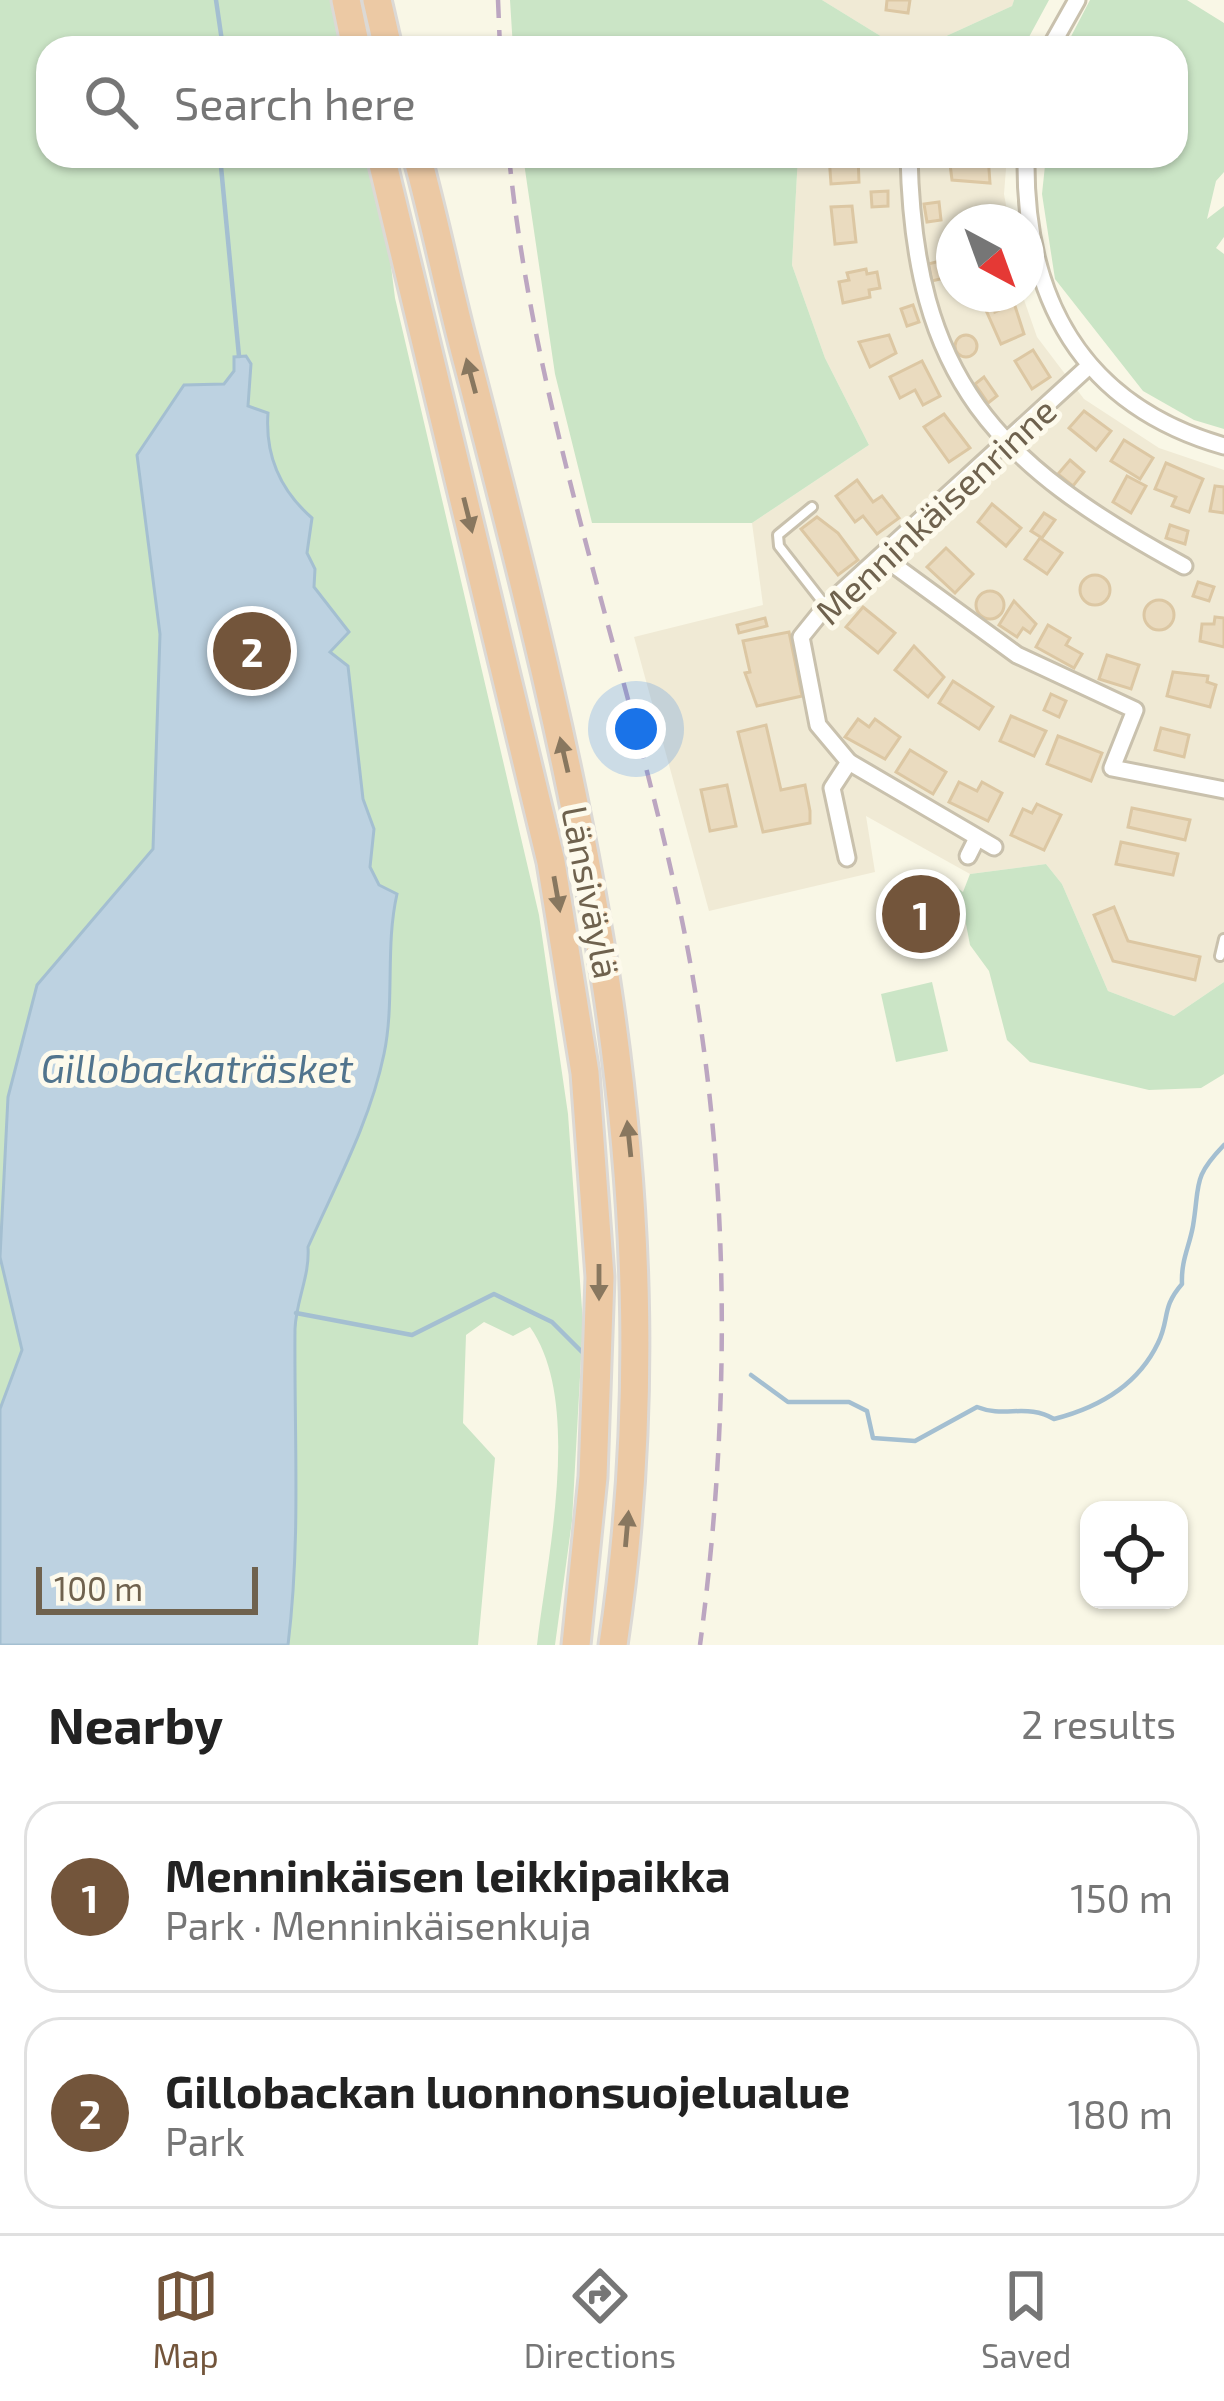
<!DOCTYPE html>
<meta charset="utf-8">
<style>
:root{--surface:#fff;--page:#f6f6f6;--text:#222;--muted:#767676;--line:#e0e0e0;--accent:#73553b}
body{margin:0;font-family:"Exo 2",sans-serif;background:var(--page);color:var(--text)}
.controls{position:absolute;right:36px;bottom:36px;display:grid;overflow:hidden;border-radius:24px;box-shadow:0 3px 9px #0004}
.controls button{width:108px;height:108px;display:grid;place-items:center;padding:0;border:0;border-bottom:3px solid var(--line);background:var(--surface);color:var(--text);font:60px sans-serif}
.compass{position:absolute;left:936px;top:204px;width:108px;height:108px;border-radius:50%;background:var(--surface);box-shadow:0 3px 9px #0004;rotate:139deg}
.scale{position:absolute;left:36px;bottom:30px;width:222px;box-sizing:border-box;padding-left:12px;border:6px solid #6f624e;border-top:0;font-size:33px;line-height:42px;white-space:nowrap;color:#6f624e;-webkit-text-stroke:9px #fdfaec;paint-order:stroke}
.you{position:absolute;left:636px;top:729px;width:42px;height:42px;margin:-30px;border:9px solid #fff;border-radius:50%;background:#1a73e8;box-shadow:0 0 0 18px #1a73e833}
.badge{display:grid;place-items:center;width:78px;height:78px;border-radius:50%;background:var(--accent);color:#fff;font-size:39px;font-weight:700}
.pin{position:absolute;translate:-50% -50%;border:6px solid #fff;box-shadow:0 3px 12px #0006}
.list{margin:0;padding:0;list-style:none}
h2{display:flex;justify-content:space-between;align-items:center;height:156px;margin:0;padding:0 48px;font-size:51px}
h2 small{font-size:39px;font-weight:400;color:var(--muted)}
.list li{display:grid;grid-template-columns:78px 1fr auto;gap:36px;align-items:center;box-sizing:border-box;height:192px;margin:0 24px 24px;padding:0 24px;border:3px solid var(--line);border-radius:36px}
.list b{display:block;font-size:45px;white-space:nowrap}
.list p{margin:0;font-size:39px;white-space:nowrap;color:var(--muted)}
.list em{font-size:39px;font-style:normal;color:var(--muted)}
.icon{flex:none;width:66px;height:66px;fill:none;stroke:currentColor;stroke-width:2;stroke-linecap:round;stroke-linejoin:round}
.map{position:relative;flex:none;width:1224px;height:1645px;overflow:hidden}
.search{position:absolute;background:var(--surface);box-shadow:0 3px 9px #0004;left:36px;right:36px;top:36px;height:132px;display:flex;align-items:center;gap:30px;box-sizing:border-box;padding:0 42px;border-radius:36px;color:var(--muted);font-size:45px}
.sheet{height:588px;background:var(--surface)}
nav{display:flex;justify-content:space-around;align-items:center;box-sizing:border-box;height:168px;border-top:3px solid var(--line);background:var(--surface);font-size:33px;color:var(--muted)}
nav a{display:grid;justify-items:center;gap:6px}
nav .on{color:var(--accent)}
.map>svg:first-child{display:block}
.residential{fill:#f0ead5}
.green{fill:#cbe5c6}
.water{fill:#bdd2e1;stroke:#a4bfd1;stroke-width:3}
.lines{fill:none;stroke-linecap:round;stroke-linejoin:round}
.stream{stroke:#a4bfd1;stroke-width:4.5}
.building{fill:#eadbbf;stroke:#dcc7a3;stroke-width:3}
.lane-casing{stroke:#c9c1ad;stroke-width:14}
.street-casing{stroke:#c9c1ad;stroke-width:21}
.highway-casing{stroke:#dcd9d5;stroke-width:33}
.lane{stroke:#fff;stroke-width:8}
.street{stroke:#fff;stroke-width:15}
.highway{stroke:#ecc9a4;stroke-width:27}
.rail{stroke:#bca6c1;stroke-width:4.5;stroke-dasharray:18 12;stroke-linecap:butt}
.oneway{fill:#88775f}
.labels{text-anchor:middle;dominant-baseline:central;stroke-width:10;stroke-linejoin:round;paint-order:stroke}
.street-label{font-size:36px;fill:#6f624e;stroke:#fdfaec}
.water-label{font-size:39px;font-style:italic;fill:#51748d;stroke:#fdfaec}
</style>
<div class="map">
<svg width="1224" height="1645" viewBox="0 0 1224 1645">
<rect width="100%" height="100%" fill="#f9f7e6"/>
<g class="residential">
<polygon points="822,0 1014,0 1012,6 920,48 900,48"/>
<polygon points="798,156 1007,156 1004,194 1009,222 954,222 954,294 1022,294 1037,337 1084,399 1159,448 1224,470 1224,982 1174,1016 1108,991 1062,884 1046,864 970,874 866,816 875,872 709,911 634,637 763,605 752,523 869,445 825,358 792,265"/>
</g>
<g class="green">
<path d="M0,0H342L359,48H48V156H377L395,298L539,915L568,1114L583,1323L572,1521L555,1645H537C547,1557 583,1402 530,1327L513,1336L484,1322L466,1335L463,1423L495,1458L478,1645H0Z"/>
<polygon points="510,0 822,0 900,48 513,48"/>
<polygon points="1014,0 1049,0 1023,48 920,48 1012,6"/>
<polygon points="1090,0 1187,0 1224,23 1224,172 1216,181 1207,219 1224,206 1224,237 1216,248 1224,254 1224,429 1194,420 1143,391 1055,279 1042,194 1046,156 1176,156 1176,48 1065,48"/>
<polygon points="523,156 798,156 792,265 825,358 869,445 752,523 592,523 555,374"/>
<polygon points="1046,864 1062,884 1108,991 1174,1016 1224,982 1224,1074 1201,1088 1149,1090 1030,1062 1007,1040 989,971 970,945 961,898 948,932 905,955 886,921 903,888 927,893 934,880 944,878 963,892 970,874"/>
<polygon points="932,982 948,1051 896,1062 881,994"/>
</g>
<path class="water" d="M246,356L251,364L248,406L268,413C265,455 280,490 312,518L307,553L315,569L314,587L349,632L330,652L348,666L363,799L374,829L370,867L379,885L397,894C385,947 395,1002 384,1054C370,1122 336,1184 308,1247C310,1276 296,1300 295,1329C294,1436 301,1538 288,1645H0V1409L22,1350L0,1257L8,1097L37,985L153,849L160,634L137,455L184,385L224,384L234,371V357Z"/>
<g class="lines">
<g class="stream">
<polyline points="216,0 223,48"/>
<polyline points="220,156 239,356"/>
<polyline points="296,1313 412,1335 494,1294 552,1322 582,1352"/>
<path d="M751,1375L788,1402H849L867,1411L873,1438L915,1441L977,1407C1004,1418 1028,1403 1054,1419C1097,1408 1137,1387 1158,1343C1170,1319 1161,1308 1182,1284C1181,1260 1189,1248 1193,1226C1200,1184 1192,1178 1224,1145"/>
</g>
</g>
<g class="building">
<polygon points="887,0 910,0 908,13 886,10"/>
<polygon points="829,156 858,156 859,182 831,184"/>
<polygon points="949,156 988,156 990,183 952,180"/>
<polygon points="888,191 888,206 872,207 871,192"/>
<polygon points="939,202 941,220 927,222 924,204"/>
<polygon points="852,206 856,242 835,244 831,207"/>
<polygon points="993,209 991,222 969,222 968,213"/>
<polygon points="948,259 948,277 932,281 928,264"/>
<polygon points="866,269 867,274 877,272 880,288 869,290 870,297 843,303 839,282 849,280 847,273"/>
<polygon points="1014,303 1024,334 1001,344 985,308 994,306 995,312"/>
<polygon points="913,305 919,322 907,326 901,309"/>
<circle cx="966" cy="346" r="11"/>
<polygon points="889,335 896,353 870,367 859,342"/>
<polygon points="1033,350 1050,377 1032,389 1015,361"/>
<polygon points="922,361 940,396 923,405 915,390 900,398 890,377"/>
<polygon points="984,377 997,396 988,403 975,384"/>
<polygon points="1084,411 1111,431 1096,450 1069,428"/>
<polygon points="944,414 970,448 949,462 924,427"/>
<polygon points="1124,440 1153,458 1140,479 1111,461"/>
<polygon points="1070,460 1084,472 1073,486 1058,474"/>
<polygon points="1166,463 1203,479 1189,512 1172,506 1176,497 1155,489"/>
<polygon points="1127,476 1146,486 1131,513 1113,502"/>
<polygon points="857,480 873,502 882,496 899,518 877,534 863,516 855,522 836,496"/>
<polygon points="1215,486 1224,487 1224,513 1210,511"/>
<polygon points="992,504 1021,528 1006,546 978,522"/>
<polygon points="1044,513 1055,520 1042,538 1031,531"/>
<polygon points="817,517 838,533 858,560 838,575 801,529"/>
<polygon points="1170,525 1188,531 1185,544 1166,538"/>
<polygon points="1040,538 1062,553 1047,574 1025,559"/>
<polygon points="946,548 973,574 955,593 927,567"/>
<circle cx="1095" cy="590" r="15"/>
<polygon points="1198,582 1214,587 1209,601 1193,596"/>
<circle cx="990" cy="605" r="14"/>
<circle cx="1159" cy="615" r="15"/>
<polygon points="1014,601 1036,624 1030,633 1023,628 1017,637 999,625"/>
<polygon points="863,607 895,633 878,653 846,627"/>
<polygon points="1215,617 1224,618 1224,647 1200,641 1202,624 1214,624"/>
<polygon points="765,618 767,626 739,633 737,625"/>
<polygon points="1048,625 1070,638 1066,645 1082,654 1074,668 1036,647"/>
<polygon points="789,632 802,696 757,706 745,673 750,672 743,641"/>
<polygon points="914,646 944,677 928,697 895,670"/>
<polygon points="1107,655 1139,665 1131,689 1099,679"/>
<polygon points="1173,672 1208,676 1207,682 1216,685 1210,707 1167,696"/>
<polygon points="953,681 993,707 979,729 939,703"/>
<polygon points="1051,694 1066,701 1059,717 1044,710"/>
<polygon points="1011,716 1046,731 1034,756 1000,741"/>
<polygon points="858,719 869,727 875,719 900,737 885,759 845,737"/>
<polygon points="766,725 781,790 805,785 810,811 810,823 763,832 738,732"/>
<polygon points="1161,728 1189,735 1184,757 1155,750"/>
<polygon points="1058,736 1102,753 1091,781 1047,764"/>
<polygon points="910,750 946,772 933,794 896,772"/>
<polygon points="959,782 977,791 982,782 1002,793 988,821 949,802"/>
<polygon points="727,785 736,826 710,831 701,790"/>
<polygon points="1037,804 1061,815 1044,850 1011,835 1023,809 1032,813"/>
<polygon points="1132,808 1190,820 1185,840 1128,827"/>
<polygon points="1121,842 1178,854 1173,875 1116,864"/>
<polygon points="1114,907 1128,941 1200,957 1195,980 1113,961 1094,915"/>
</g>
<g class="lines">
<defs>
<g id="lane">
<polyline points="812,507 778,535 779,546 825,605"/>
<polyline points="1220,956 1224,939"/>
</g>
<g id="street">
<polyline points="1050,48 1077,0"/>
<path d="M909,156C914,380 995,463 1184,566"/>
<path d="M1026,156C1024,298 1081,405 1224,446"/>
<polyline points="883,557 1017,655 1135,710 1112,768 1224,790"/>
<polyline points="849,762 994,847"/>
<polyline points="968,856 977,838"/>
<polyline points="847,858 832,788 849,762 818,725 801,637 826,606 1089,366"/>
</g>
<g id="highway">
<polyline points="346,0 356,48"/>
<polyline points="377,0 388,48"/>
<polyline points="381,156 551,862 585,1073 600,1277 593,1477 576,1645"/>
<path d="M417,156C436,226 450,297 469,367C582,801 680,1193 613,1645"/>
</g>
</defs>
<use href="#lane" class="lane-casing"/>
<use href="#street" class="street-casing"/>
<use href="#highway" class="highway-casing"/>
<use href="#lane" class="lane"/>
<use href="#street" class="street"/>
<use href="#highway" class="highway"/>
<g class="rail">
<polyline points="498,0 500,48"/>
<path d="M509,156C534,410 623,649 677,897C731,1142 733,1397 700,1645"/>
</g>
</g>
<defs><path id="oneway-solid" d="M-6-.8H1V-3.2L6.5 0L1 3.2V.8H-6Z" transform="scale(3)"/></defs>
<g class="oneway">
<use href="#oneway-solid" transform="translate(471 376) rotate(-105)"/>
<use href="#oneway-solid" transform="translate(468 515) rotate(76)"/>
<use href="#oneway-solid" transform="translate(564 755) rotate(-103)"/>
<use href="#oneway-solid" transform="translate(557 894) rotate(80)"/>
<use href="#oneway-solid" transform="translate(629 1139) rotate(-96)"/>
<use href="#oneway-solid" transform="translate(599 1282) rotate(90)"/>
<use href="#oneway-solid" transform="translate(627 1529) rotate(-85)"/>
</g>
<g class="labels">
<g class="street-label">
<text transform="translate(935 510) rotate(-43)">Menninkäisenrinne</text>
<text transform="translate(592 892) rotate(79)">Länsiväylä</text>
</g>
<g class="water-label">
<text x="197" y="1067">Gillobackaträsket</text>
</g>
</g>
</svg>
<div class="controls">
<button><svg class="icon" aria-label="locate" viewBox="0 0 24 24"><circle cx="12" cy="12" r="6"/><path d="M12 2v4M12 18v4M2 12h4M18 12h4"/></svg></button>
</div>
<svg class="compass" viewBox="-18 -18 36 36"><path d="M0-13l5 13h-10z" fill="#e53935"/><path d="M0 13l5-13h-10z" fill="#767676"/></svg>
<div class="scale">100 m</div>
<div class="you"></div>
<div class="pin badge" style="left:921px;top:914px">1</div>
<div class="pin badge" style="left:252px;top:651px">2</div>
<div class="search"><svg class="icon" aria-label="search" viewBox="0 0 24 24"><circle cx="10" cy="10" r="6"/><path d="M15 15l6 6"/></svg>Search here</div>
</div>
<section class="sheet">
<h2>Nearby<small>2 results</small></h2>
<ul class="list">
<li><span class="badge">1</span><div><b>Menninkäisen leikkipaikka</b><p>Park · Menninkäisenkuja</p></div><em>150 m</em></li>
<li><span class="badge">2</span><div><b>Gillobackan luonnonsuojelualue</b><p>Park</p></div><em>180 m</em></li>
</ul>
</section>
<nav>
<a class="on"><svg class="icon" aria-label="map" viewBox="0 0 24 24"><path d="M3 6l6-2 6 2 6-2v14l-6 2-6-2-6 2zM9 4v14M15 6v14"/></svg>Map</a>
<a><svg class="icon" aria-label="directions" viewBox="0 0 24 24"><path d="M12 3l9 9-9 9-9-9zM9 14v-3h6M13 9l2 2-2 2"/></svg>Directions</a>
<a><svg class="icon" aria-label="saved" viewBox="0 0 24 24"><path d="M7 4h10v16l-5-4-5 4z"/></svg>Saved</a>
</nav>
